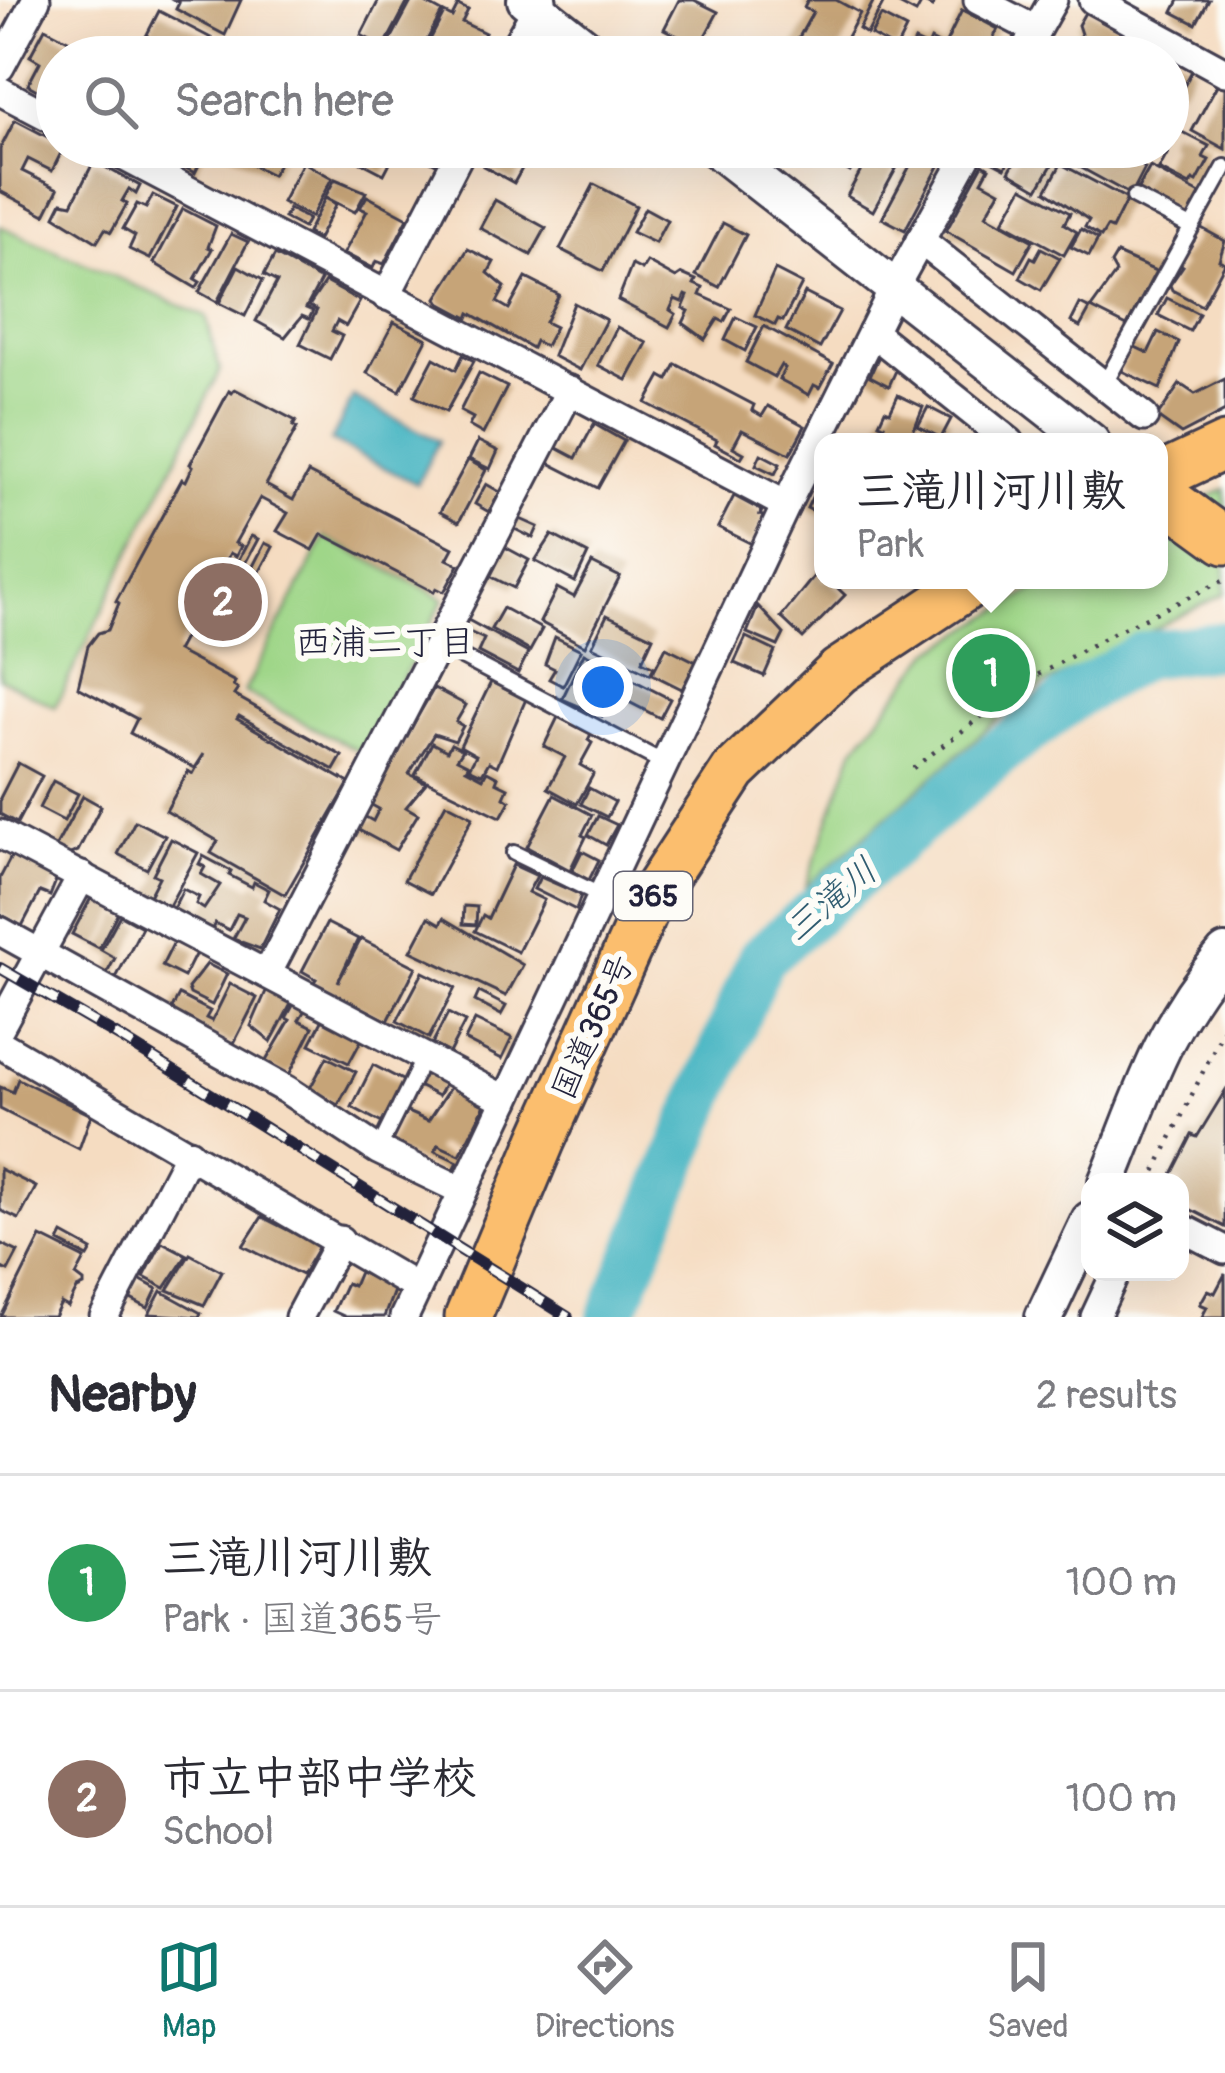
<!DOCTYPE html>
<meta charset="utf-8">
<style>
:root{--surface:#fff;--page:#f7f7f7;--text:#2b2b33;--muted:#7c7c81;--line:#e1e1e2;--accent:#0f766e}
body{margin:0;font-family:Pangolin,"Klee One",sans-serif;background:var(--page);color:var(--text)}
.controls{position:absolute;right:36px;bottom:36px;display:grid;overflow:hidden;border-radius:24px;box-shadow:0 12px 48px #0002}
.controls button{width:108px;height:108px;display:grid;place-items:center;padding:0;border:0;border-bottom:3px solid var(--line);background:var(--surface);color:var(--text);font:60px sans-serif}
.you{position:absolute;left:603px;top:687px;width:42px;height:42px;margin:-30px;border:9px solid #fff;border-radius:50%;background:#1a73e8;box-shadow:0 0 0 18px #1a73e833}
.badge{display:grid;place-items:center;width:78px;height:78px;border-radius:50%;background:var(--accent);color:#fff;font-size:39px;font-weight:700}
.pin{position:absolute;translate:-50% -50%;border:6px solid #fff;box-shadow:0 3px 12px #0006}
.popup{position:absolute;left:814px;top:433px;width:354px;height:156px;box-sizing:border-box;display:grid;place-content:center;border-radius:24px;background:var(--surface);filter:drop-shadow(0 3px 9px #0005);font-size:39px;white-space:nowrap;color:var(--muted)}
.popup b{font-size:45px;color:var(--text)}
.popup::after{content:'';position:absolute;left:50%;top:100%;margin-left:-24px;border:24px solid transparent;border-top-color:var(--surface)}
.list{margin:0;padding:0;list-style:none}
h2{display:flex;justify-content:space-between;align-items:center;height:156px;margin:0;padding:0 48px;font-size:51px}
h2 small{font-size:39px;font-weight:400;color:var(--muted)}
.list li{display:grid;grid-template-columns:78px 1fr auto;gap:36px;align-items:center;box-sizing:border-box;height:216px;padding:0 48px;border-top:3px solid var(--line)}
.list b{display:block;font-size:45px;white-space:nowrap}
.list p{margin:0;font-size:39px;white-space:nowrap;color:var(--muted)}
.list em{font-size:39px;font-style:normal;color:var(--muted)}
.icon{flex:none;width:66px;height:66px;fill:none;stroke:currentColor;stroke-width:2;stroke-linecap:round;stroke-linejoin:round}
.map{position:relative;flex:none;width:1225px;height:1317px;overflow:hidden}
.search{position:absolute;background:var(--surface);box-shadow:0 12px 48px #0002;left:36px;right:36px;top:36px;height:132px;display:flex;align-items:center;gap:30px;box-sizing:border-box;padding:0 42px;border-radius:66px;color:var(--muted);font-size:45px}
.sheet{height:588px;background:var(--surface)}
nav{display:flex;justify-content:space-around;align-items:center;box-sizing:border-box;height:168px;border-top:3px solid var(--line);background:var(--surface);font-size:33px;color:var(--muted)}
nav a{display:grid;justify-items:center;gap:6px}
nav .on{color:var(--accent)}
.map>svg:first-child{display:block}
.green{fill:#9fd688;stroke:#607c62;stroke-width:3}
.water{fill:#48b6c3;stroke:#356c7f;stroke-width:3}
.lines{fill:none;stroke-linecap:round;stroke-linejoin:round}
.river{stroke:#48b6c3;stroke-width:48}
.building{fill:#c6a478}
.service-casing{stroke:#423e4f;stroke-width:20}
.minor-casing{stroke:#423e4f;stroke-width:33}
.tertiary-casing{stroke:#423e4f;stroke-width:42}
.trunk-casing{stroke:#423e4f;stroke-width:51}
.path{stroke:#423e4f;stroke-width:4.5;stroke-dasharray:3 9;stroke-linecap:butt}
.service{stroke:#fff;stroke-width:14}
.minor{stroke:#fff;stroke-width:27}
.tertiary{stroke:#fff;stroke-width:36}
.trunk{stroke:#fbbe6e;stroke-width:45}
.rail-casing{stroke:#22223b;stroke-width:12}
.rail{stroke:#fdfcf7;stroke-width:8;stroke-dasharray:22;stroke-linecap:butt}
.labels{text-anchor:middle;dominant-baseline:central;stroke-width:12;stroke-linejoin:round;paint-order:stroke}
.shield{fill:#fdfcf7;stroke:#646373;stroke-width:3}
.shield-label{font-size:30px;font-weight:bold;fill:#22223b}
.street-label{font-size:33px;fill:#22223b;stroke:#fdfcf7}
.neighbourhood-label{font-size:36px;fill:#22223b;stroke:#fdfcf7}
.water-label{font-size:36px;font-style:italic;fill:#315d71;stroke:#fdfcf7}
</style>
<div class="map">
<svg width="1225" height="1317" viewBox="0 0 1225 1317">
<rect width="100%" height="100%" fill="#fdfcf7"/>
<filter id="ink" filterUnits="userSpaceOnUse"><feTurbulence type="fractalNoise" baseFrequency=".00833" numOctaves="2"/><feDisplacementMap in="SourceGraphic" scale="24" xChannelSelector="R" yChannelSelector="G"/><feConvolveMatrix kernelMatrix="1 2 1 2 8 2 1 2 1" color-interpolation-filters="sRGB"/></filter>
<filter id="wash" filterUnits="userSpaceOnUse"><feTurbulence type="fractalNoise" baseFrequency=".004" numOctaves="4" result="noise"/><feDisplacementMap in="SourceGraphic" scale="48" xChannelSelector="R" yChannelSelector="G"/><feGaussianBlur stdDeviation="2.7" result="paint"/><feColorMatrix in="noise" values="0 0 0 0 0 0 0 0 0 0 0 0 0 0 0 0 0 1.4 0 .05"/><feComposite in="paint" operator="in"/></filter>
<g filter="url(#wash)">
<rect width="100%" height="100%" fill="#f5dcc1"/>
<g class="green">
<polygon points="0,226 206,317 220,370 55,707 0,678"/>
<polygon points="1225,489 1225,593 1028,693 805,888 854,749 931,652 1050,580 1159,580 1159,521"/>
<polygon points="325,537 444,599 364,754 244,692"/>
</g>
<polygon class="water" points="353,397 439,441 417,484 331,441"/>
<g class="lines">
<polyline class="river" points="611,1317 761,958 1000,752 1077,694 1144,655 1225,645"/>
</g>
<g id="blocks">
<g class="building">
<polygon points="174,0 241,0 225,35 176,9 179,3"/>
<polygon points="379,0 409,0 384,47 361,35"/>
<polygon points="412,0 420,0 442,12 418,57 389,43"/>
<polygon points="679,0 694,0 718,12 699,47 664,29"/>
<polygon points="808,0 836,0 860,13 836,57 788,57 813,12 804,8"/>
<polygon points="874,0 885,0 867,34 859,29"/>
<polygon points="891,0 936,0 932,7 922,2 916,13"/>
<polygon points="1179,0 1209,0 1196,24 1173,12"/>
<polygon points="458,5 468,10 462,22 485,33 473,57 421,57 444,13 452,17"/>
<polygon points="1087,9 1133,33 1130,37 1125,34 1120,44 1125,47 1120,57 1087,56 1073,48 1081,34 1078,25"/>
<polygon points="962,10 998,29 986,53 981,50 977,57 908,55 915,41 928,47 931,40 944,47"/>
<polygon points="159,11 211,38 205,48 215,54 213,57 163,57 141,46"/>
<polygon points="881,16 906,29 896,49 871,35"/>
<polygon points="45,28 91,52 88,57 57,57 57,101 28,85 40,62 30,56"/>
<polygon points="1170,53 1194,67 1182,90 1168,83"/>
<polygon points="1218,83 1225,86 1225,149 1192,131"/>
<polygon points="15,120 57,142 57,147 64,147 52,171 28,159 22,171 58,189 45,215 0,191 0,149"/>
<polygon points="1171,131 1178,135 1180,131 1209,146 1203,157 1209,160 1197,182 1193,180 1190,185 1159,169 1172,145 1168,143"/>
<polygon points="173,147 208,147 195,173 167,158"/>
<polygon points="218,147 266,147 283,156 272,175"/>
<polygon points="332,147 406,147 410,149 406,156 396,151 384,174"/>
<polygon points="415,147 446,147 436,164 412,151"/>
<polygon points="494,147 534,147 514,183 483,166"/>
<polygon points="832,147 864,147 850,172 826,158"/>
<polygon points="874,147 908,147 873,211 847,196"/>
<polygon points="920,147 945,155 905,230 882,218"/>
<polygon points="991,147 1016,147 1005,168 986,158"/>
<polygon points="1022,147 1037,147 1056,158 1038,189 1009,172"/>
<polygon points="1071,147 1112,147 1145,168 1131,195 1065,159"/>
<polygon points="94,161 140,186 136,194 129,189 122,201 127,204 111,232 105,229 97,242 55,216 62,202 72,204"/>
<polygon points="303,162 332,178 311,217 282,202"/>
<polygon points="983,164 989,168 982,181 1000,191 986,215 1033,241 1016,271 946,231"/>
<polygon points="1061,164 1127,199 1112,229 1107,227 1101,237 1085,227 1089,220 1046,191"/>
<polygon points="1150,167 1202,195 1189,219 1137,190"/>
<polygon points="335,179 366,192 355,212 325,197"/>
<polygon points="594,184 636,206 603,271 560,249"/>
<polygon points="1023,187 1070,213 1064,224 1077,232 1064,255 1003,222"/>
<polygon points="153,195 177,207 150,259 129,249 135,236 123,229 137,204 146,208"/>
<polygon points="367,196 408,218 384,264 376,261 373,268 344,253 367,211 360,208"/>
<polygon points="325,198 336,204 318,239 307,233"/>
<polygon points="495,200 546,228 531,255 480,228"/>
<polygon points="645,208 667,220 655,243 632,232"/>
<polygon points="183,209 216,226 208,247 212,249 195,279 200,282 196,288 154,263"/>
<polygon points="289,209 308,219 303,228 284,218"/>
<polygon points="723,223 746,235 719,287 696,275"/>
<polygon points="1198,226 1225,241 1219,260 1225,263 1202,306 1172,290 1170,285 1183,266 1178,263 1194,241"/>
<polygon points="1081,229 1098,239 1089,256 1071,247"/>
<polygon points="231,234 248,242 217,302 199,292"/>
<polygon points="1041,248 1060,258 1041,290 1020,278 1031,257 1035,259"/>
<polygon points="468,249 494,262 488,273 505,287 497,302 509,309 526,278 559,295 545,322 555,327 545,346 535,341 532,348 470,313 468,318 440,303 437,298"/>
<polygon points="1117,254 1156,271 1127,326 1091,308 1116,273 1111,264"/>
<polygon points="275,255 321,280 306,308 313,311 309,319 302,316 285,337 256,321 277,282 264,275"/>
<polygon points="647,262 676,278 682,274 696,280 694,284 703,288 700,295 731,309 724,322 718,319 705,339 683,323 689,311 683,308 688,296 685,295 682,302 675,299 670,310 676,314 669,327 618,300 632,265 642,270"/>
<polygon points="238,266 263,280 245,316 219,303"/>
<polygon points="775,270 802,284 783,321 778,319 775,325 755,315"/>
<polygon points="325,282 360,301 346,326 337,321 332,331 342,336 330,359 300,344 317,310 309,306"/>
<polygon points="805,293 840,311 820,348 786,330"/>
<polygon points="1167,298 1199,314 1190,331 1158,315"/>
<polygon points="574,303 606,320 580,370 553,356"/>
<polygon points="1080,304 1090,309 1080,327 1071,322"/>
<polygon points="736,317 757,327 745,351 725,340"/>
<polygon points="394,322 427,339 400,391 367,373"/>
<polygon points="764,326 833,364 820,388 814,385 809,395 779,379 785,368 781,365 774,377 746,362"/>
<polygon points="617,327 647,343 627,380 598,365"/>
<polygon points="1158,332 1179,342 1160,389 1120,370 1133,346 1148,353"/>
<polygon points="463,355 474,361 446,412 414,396 434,358 456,370"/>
<polygon points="879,356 898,366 889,386 870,376"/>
<polygon points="676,364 754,405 752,410 762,416 768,406 805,426 790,454 742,430 733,447 744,453 741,458 715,444 717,440 646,403 661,376 668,380"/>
<polygon points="479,373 507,387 483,434 469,426 473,418 460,411"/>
<polygon points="1225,379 1225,411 1181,434 1157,417 1180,384 1195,394"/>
<polygon points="235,389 296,421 293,426 297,428 266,485 293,500 308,473 453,548 447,559 459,565 444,592 436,588 434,592 322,534 313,550 277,531 288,513 260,498 235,543 241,546 236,556 230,553 177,651 235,682 233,686 238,689 234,695 342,756 334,770 239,716 237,719 349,783 285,895 211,853 218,841 166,811 188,771 193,774 204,754 195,768 130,733 137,719 78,687 88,646 98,633 108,630 119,603 116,601 182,479 186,481 193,466 190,464 229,391 232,393"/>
<polygon points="898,395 923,407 911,437 921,442 876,442 884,425 879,423 885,410 890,412"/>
<polygon points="928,407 951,419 941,438 918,426"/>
<polygon points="594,424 624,441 598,488 547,462 555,447 576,458"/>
<polygon points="478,441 498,451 490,469 469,459"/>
<polygon points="761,454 780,464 775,474 756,465"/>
<polygon points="468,460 486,470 459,522 440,512"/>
<polygon points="486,484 500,492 489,512 475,504"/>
<polygon points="814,493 823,497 823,516 807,508"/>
<polygon points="734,496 762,511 760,515 765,517 752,544 718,527"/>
<polygon points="518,518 538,527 533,538 513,528"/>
<polygon points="552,535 588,554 575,582 535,561"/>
<polygon points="251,536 258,539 226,599 220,596"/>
<polygon points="265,543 273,547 241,607 234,603"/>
<polygon points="503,546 529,560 514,588 490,576"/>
<polygon points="592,563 620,577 585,646 540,622 557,588 574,597"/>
<polygon points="819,570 823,580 829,580 845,595 803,638 781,617"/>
<polygon points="758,606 784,634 778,646 747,633"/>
<polygon points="503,608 542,629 530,651 491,629"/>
<polygon points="607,615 653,637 642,661 654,667 650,674 592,646"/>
<polygon points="468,620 528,653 518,673 478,652 484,639 463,629"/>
<polygon points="555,637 581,650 563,686 549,679 555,669 545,664"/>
<polygon points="746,637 775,651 764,676 734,663"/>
<polygon points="666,647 696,662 682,689 652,674"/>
<polygon points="584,653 604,663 593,686 613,697 602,716 562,699"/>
<polygon points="610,668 670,699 660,718 600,687"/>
<polygon points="491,682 526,699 497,766 489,762 482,774 469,768 476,755 460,746"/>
<polygon points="434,688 466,705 456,722 463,726 455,741 434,734 409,774 426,783 406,807 418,814 396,850 355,828 362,815 373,821 379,809 368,803"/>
<polygon points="558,717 591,734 588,740 592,743 580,765 594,773 577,804 548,788 565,757 544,746"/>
<polygon points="432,743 447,751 451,744 463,750 457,759 469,765 466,769 483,778 487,771 498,777 496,782 508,788 504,797 510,801 501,817 415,775"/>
<polygon points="18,763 42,776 17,823 0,814 0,798"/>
<polygon points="53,781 78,794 64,821 39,808"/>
<polygon points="589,788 615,802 607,817 581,804"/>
<polygon points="554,795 592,815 582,835 586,837 570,870 527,847"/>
<polygon points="83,796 101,806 78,851 68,855 55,848"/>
<polygon points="446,803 473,817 431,894 404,880"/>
<polygon points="598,816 617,825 606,845 588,835"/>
<polygon points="135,821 165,836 147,869 118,854"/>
<polygon points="171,839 198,853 169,906 149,896 159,877 153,874"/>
<polygon points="582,851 599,860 589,880 572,871"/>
<polygon points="12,855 57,878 50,896 40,892 22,926 0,914 0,878"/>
<polygon points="203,856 231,871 229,875 252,887 254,882 269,890 264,900 280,909 260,949 233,939 245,917 237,914 229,930 215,923 212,929 173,909 183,889 199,897 196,904 204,909 220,885 201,874 205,867 199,864"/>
<polygon points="513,865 537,876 528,892 544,900 518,952 475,931 483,915 488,918"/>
<polygon points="540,877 581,895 576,910 534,889"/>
<polygon points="92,896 119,910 99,948 72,934"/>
<polygon points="464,906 477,907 476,925 463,924"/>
<polygon points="120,915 142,927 115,980 106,975 115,958 101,950"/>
<polygon points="429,917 441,924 444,918 523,965 506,996 411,951"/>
<polygon points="327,923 358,939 338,982 361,939 416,967 388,1021 313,983 316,979 302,971"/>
<polygon points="175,940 197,951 184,977 162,966"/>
<polygon points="207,964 227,974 212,1005 190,994 188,988"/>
<polygon points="423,972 455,988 429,1038 397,1021"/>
<polygon points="230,984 257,998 233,1045 169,1014 179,995 210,1011 206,1018 212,1021"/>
<polygon points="267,989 292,1002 271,1042 251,1026"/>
<polygon points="479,992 506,1006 501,1015 475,1001"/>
<polygon points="295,1002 306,1008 299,1020 313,1027 289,1075 263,1066 290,1020 286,1018"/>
<polygon points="448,1013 465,1022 449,1053 432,1044"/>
<polygon points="323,1019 362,1039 349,1063 310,1044"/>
<polygon points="475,1020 512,1038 502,1059 465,1040"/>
<polygon points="327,1057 356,1072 338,1105 309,1090"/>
<polygon points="373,1065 404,1081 382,1123 352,1107"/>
<polygon points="426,1070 447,1080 438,1096 418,1086"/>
<polygon points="18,1079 91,1115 79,1149 0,1109 0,1087 13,1092"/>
<polygon points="451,1086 486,1103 460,1155 438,1145 435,1151 458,1162 450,1177 387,1147 405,1111 428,1121"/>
<polygon points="1225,1091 1225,1227 1180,1204 1180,1182 1168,1182 1192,1135 1197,1137"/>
<polygon points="0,1169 36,1187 19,1219 0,1210"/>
<polygon points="262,1217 319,1246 302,1275 243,1246"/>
<polygon points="63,1234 92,1250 88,1257 59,1242"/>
<polygon points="41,1237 85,1259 76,1276 84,1282 84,1286 77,1289 68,1307 61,1303 54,1317 1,1317"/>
<polygon points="162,1242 187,1255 165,1288 144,1277"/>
<polygon points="0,1243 18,1252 8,1271 0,1267"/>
<polygon points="190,1254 222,1271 204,1305 168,1290"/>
<polygon points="359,1272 395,1288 384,1317 346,1317 333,1311 346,1283 353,1286"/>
<polygon points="1225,1274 1225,1317 1202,1317 1207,1307 1200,1304 1208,1290 1215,1293"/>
<polygon points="139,1279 157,1289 148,1308 129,1298"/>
<polygon points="161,1291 201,1313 199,1317 149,1314"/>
</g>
</g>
</g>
<g filter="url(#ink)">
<use href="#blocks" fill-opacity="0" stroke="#423e4f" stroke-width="3"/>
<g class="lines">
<defs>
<g id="service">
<polyline points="1134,197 1191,227"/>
<polyline points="1104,385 1225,167"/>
<polyline points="437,644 664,763"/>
<polyline points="514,853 602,896"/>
<polyline points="378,1150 424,1057"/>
</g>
<g id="minor">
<polyline points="978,0 1036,30"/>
<polyline points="1093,0 1225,72"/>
<polyline points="509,57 542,0"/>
<polyline points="1021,57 1053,0"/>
<polyline points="0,67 36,0"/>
<polyline points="0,91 57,121"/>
<polyline points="106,147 786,505"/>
<polyline points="920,240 1144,417"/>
<polyline points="386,296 463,147"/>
<polyline points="872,332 1010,442"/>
<polyline points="0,834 506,1100"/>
<polyline points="0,931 287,1090 378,1150 463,1191"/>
<polyline points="267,974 570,390"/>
<polyline points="0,1027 82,876"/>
<polyline points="0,1044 416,1287"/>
<polyline points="1180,1227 1225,1250"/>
<polyline points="104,1317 189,1153"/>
<polyline points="299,1317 340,1240"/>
<polyline points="404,1317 786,505 894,288 972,147"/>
<polyline points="1095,1317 1116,1272"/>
</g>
<g id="tertiary">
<polyline points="526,0 598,57"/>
<polyline points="714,147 1091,442"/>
<path d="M1107,1182C1143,1095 1161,1027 1225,953"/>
<polyline points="1044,1317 1090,1220"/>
</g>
<g id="trunk">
<polyline points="1159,477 1225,446"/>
<polyline points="1159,493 1225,541"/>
<polyline points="468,1317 542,1140 651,898 734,771 839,671 977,580"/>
</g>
</defs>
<use href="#service" class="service-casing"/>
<use href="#minor" class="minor-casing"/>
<use href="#tertiary" class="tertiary-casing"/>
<use href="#trunk" class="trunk-casing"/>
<g class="path">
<polyline points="913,768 1034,677 1115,632 1225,580"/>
<polyline points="1150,1182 1225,1026"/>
</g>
<use href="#service" class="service"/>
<use href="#minor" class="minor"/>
<use href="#tertiary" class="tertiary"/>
<use href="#trunk" class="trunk"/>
<defs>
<polyline id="rail" points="0,968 121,1038 568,1317"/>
</defs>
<use href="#rail" class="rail-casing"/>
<use href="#rail" class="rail"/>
</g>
</g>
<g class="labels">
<rect class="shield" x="614" y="872" width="78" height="48" rx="9"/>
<g class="shield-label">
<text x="653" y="896">365</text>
</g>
<g class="street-label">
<text transform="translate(593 1027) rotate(-66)">国道365号</text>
</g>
<g class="neighbourhood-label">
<text x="385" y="642">西浦二丁目</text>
</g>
<g class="water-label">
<text transform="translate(831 900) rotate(-40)">三滝川</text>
</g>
</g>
</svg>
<div class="controls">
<button><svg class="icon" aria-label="layers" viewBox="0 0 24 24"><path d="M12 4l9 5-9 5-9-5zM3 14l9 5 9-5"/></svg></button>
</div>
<div class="you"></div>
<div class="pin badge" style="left:991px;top:673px;background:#2e9e5b">1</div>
<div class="popup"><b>三滝川河川敷</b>Park</div>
<div class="pin badge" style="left:223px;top:602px;background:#8d6e63">2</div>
<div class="search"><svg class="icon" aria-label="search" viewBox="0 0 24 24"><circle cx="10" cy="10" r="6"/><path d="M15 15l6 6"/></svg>Search here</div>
</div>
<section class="sheet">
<h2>Nearby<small>2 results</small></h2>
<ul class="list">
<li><span class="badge" style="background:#2e9e5b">1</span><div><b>三滝川河川敷</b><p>Park · 国道365号</p></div><em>100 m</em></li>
<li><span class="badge" style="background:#8d6e63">2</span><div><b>市立中部中学校</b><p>School</p></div><em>100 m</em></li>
</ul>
</section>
<nav>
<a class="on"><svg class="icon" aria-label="map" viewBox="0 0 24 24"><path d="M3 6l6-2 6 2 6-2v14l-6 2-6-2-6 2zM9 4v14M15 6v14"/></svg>Map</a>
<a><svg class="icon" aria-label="directions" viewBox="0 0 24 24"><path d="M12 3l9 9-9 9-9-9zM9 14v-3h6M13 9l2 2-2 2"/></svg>Directions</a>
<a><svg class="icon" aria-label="saved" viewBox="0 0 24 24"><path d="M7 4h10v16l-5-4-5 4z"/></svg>Saved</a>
</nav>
